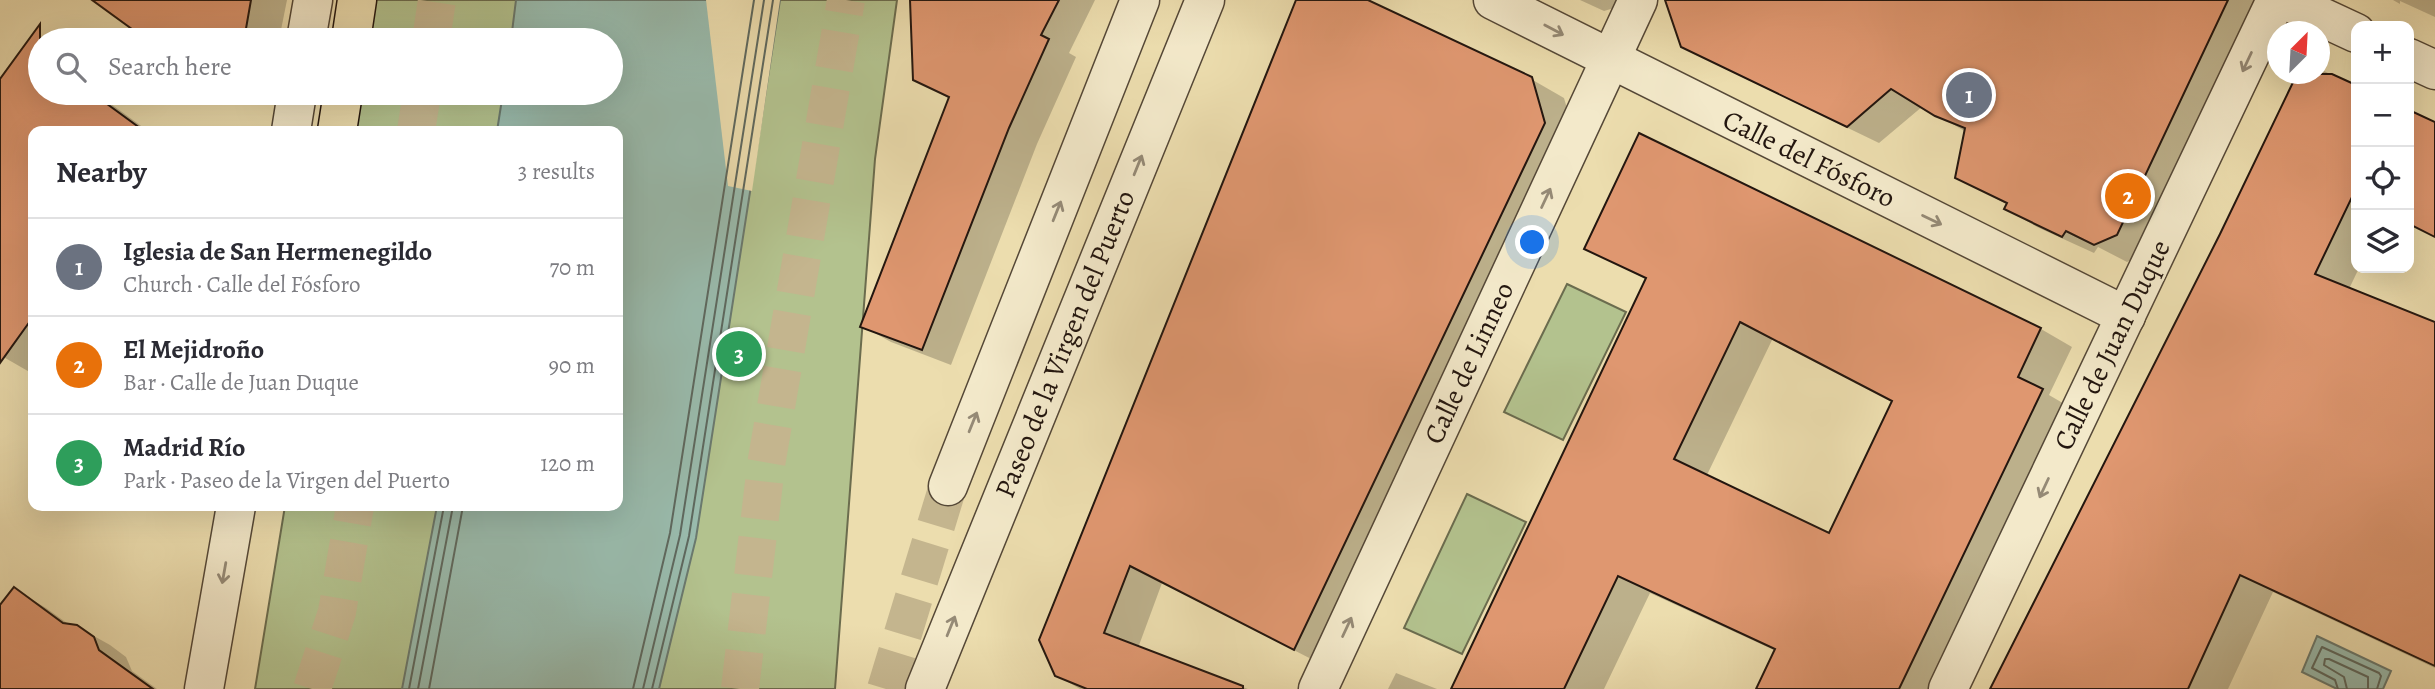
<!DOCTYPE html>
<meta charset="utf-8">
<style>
:root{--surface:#fff;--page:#f7f7f7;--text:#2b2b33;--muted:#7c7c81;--line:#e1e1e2;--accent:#db2777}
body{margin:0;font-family:Alegreya,serif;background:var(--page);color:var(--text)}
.controls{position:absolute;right:21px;top:21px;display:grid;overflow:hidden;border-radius:14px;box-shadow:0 7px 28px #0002}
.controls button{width:63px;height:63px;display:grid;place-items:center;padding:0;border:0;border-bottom:2px solid var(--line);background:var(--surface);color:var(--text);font:35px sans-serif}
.compass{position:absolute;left:2267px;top:21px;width:63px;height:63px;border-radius:50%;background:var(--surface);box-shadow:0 7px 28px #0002;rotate:24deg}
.you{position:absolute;left:1533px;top:243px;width:24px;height:24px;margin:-18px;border:5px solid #fff;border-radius:50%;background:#1a73e8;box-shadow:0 0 0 10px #1a73e833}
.badge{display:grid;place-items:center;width:46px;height:46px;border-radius:50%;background:var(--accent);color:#fff;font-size:23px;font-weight:700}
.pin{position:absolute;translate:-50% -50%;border:4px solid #fff;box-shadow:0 2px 7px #0006}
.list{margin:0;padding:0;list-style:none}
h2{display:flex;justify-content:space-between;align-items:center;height:91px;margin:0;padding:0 28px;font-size:30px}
h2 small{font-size:23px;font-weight:400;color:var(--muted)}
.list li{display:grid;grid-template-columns:46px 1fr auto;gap:21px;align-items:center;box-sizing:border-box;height:98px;padding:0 28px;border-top:2px solid var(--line)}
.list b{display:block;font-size:26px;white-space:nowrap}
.list p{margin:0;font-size:23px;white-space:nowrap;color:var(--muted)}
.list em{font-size:23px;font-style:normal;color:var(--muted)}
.icon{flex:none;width:38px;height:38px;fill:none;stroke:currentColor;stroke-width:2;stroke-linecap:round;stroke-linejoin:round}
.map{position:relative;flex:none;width:2435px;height:689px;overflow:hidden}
.search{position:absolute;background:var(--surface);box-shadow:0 7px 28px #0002;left:28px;top:28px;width:595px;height:77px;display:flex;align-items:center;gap:18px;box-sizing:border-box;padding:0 24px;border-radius:38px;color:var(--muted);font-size:26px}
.panel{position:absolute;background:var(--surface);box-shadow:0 7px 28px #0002;left:28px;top:126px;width:595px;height:385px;border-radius:14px}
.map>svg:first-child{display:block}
.green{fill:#b3c28e;stroke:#6b6c4e;stroke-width:2}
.water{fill:#99bbad;stroke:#6a796e;stroke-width:2}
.pier{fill:#ecddae}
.shadow{fill:#0003;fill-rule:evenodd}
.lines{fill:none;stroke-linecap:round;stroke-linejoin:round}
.shore{stroke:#5e685e;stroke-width:2}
.building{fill:#df9770;stroke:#23160f;stroke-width:2;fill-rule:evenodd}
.highway-tunnel{stroke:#c4b58e;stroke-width:38;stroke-dasharray:38 19;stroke-linecap:butt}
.minor-casing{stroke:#554837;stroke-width:41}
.highway-casing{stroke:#23160f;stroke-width:41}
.minor{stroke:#f3e9ca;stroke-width:38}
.highway{stroke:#ecddae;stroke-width:38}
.oneway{stroke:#958a76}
.labels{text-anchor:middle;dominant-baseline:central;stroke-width:5;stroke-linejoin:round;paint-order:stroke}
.street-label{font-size:28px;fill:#23160f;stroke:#f3e9ca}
</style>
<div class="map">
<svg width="2435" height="689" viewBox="0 0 2435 689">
<rect width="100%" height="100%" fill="#ecddae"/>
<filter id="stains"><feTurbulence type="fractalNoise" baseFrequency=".00286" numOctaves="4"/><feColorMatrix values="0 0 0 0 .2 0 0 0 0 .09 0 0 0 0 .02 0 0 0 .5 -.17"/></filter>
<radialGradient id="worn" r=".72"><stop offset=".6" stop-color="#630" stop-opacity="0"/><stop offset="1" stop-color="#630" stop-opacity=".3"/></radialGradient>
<g class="green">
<polygon points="368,0 897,0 875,159 835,689 255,689 285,506 618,506 618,131 346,131 352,93 611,93 611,40 361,40"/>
<polygon points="1567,284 1626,312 1563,440 1504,412"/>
<polygon points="1467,494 1526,522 1462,654 1404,628"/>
</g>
<g class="water">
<polygon points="516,0 780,0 696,538 659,689 402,689 437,506 618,506 618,131 497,131 503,93 611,93 611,40 511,40"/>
<polygon points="2317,636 2391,671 2383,689 2337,689 2302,672"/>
</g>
<polygon class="pier" points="706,0 780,0 752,191 728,186"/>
<g class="shadow">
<polygon points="95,0 287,0 279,40 150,40"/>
<polygon points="912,0 1095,0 1069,53 1076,57 1037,144 951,365 891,342 862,326 950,99 914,79"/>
<polygon points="1298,0 1364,0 1531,79 1564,98 1577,142 1327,667 1162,583 1138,648 1248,689 1080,689 1056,675"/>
<polygon points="1580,0 1641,0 1604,11"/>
<polygon points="1667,0 2268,0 2148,252 2127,262 2098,247 2094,253 2037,227 2006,209 2008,205 1957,177 1966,132 1923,106 1879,143 1715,64 1683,45"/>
<polygon points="2393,0 2435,0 2435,17 2400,1 2400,4"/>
<polygon points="26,46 40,55 40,93 96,93 148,131 33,131 33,374 0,355 0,82"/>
<polygon points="2320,69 2356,87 2356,268 2359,268 2349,289 2435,324 2435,668 2273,592 2228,689 1992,689 2222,235 2299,74 2320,74"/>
<polygon points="228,93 270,93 268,102"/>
<polygon points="2409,111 2435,124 2435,238 2409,225"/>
<path d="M1640,136L2041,329L2072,347L2049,395L2073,409L1939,689H1758L1776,651L1650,593L1604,689H1453L1647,280L1586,248ZM1773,338L1894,402L1829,535L1706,477Z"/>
<polygon points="14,589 46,608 71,626 76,626 110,645 126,657 132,671 157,689 0,689 0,608"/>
<polygon points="1396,673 1437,689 1388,689"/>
</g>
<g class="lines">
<g class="shore">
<polyline points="409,689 444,506"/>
<polyline points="418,689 453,506"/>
<polyline points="429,689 463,506"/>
<polyline points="633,689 670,533 754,0"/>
<polyline points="643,689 680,535 764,0"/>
<polyline points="652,689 689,536 773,0"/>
<polyline points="2338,689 2335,680 2312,668 2322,647 2379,673 2381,676 2377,689"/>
<polyline points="2347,689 2344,677 2324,665 2325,659 2329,659 2368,677 2368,689"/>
</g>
</g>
<g class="building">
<polygon points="92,0 251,0 244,40 147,40"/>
<polygon points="910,0 1059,0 1041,35 1049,39 1009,128 922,350 860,327 949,97 913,80"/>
<polygon points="1296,0 1368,0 1532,77 1545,123 1294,650 1130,566 1104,633 1243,686 1243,689 1087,689 1055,676 1039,640"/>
<polygon points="1665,0 2228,0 2117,235 2094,245 2066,231 2062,237 2004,209 2007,203 1955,178 1965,128 1935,116 1891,89 1847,127 1681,47"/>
<polygon points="40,24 40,93 92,93 144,131 33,131 33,317 0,363 0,79"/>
<polygon points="2297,74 2332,74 2356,85 2356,199 2352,197 2315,274 2435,322 2435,666 2240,575 2188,689 1990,689 2220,234"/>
<polygon points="2409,110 2435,122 2435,237 2409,224"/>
<path d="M1639,133L2041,328L2018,377L2043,389L1899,689H1756L1775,649L1618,576L1564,689H1451L1646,278L1584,249ZM1740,322L1892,401L1829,533L1674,459Z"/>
<polygon points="14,587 63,623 77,625 94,637 99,650 153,689 0,689 0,605"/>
</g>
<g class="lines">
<g class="highway-tunnel">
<polyline points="431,40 437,0"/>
<polyline points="416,131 422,93"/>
<polyline points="312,689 337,612 355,506"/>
<polyline points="740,689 766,465 846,0"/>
<polyline points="886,689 948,486"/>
</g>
<defs>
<g id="minor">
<polyline points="1493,0 2126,316"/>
<polyline points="2285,0 2356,33"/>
<polyline points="306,40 313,0"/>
<polyline points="2409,58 2435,70"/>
<polyline points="291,131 297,93"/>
<polyline points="948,486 1140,0"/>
<polyline points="204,689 236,506"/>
<polyline points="925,689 1205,0"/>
<polyline points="1318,689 1638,0"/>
<polyline points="1948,689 2276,0"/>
</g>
<g id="highway">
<polyline points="351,40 357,0"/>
<polyline points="337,131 343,93"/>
</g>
</defs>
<use href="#minor" class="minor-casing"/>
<use href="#highway" class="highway-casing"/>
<use href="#minor" class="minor"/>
<use href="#highway" class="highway"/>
</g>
<defs><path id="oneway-shaft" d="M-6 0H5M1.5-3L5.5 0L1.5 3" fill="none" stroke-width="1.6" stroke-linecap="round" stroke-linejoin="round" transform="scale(1.75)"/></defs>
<g class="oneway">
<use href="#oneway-shaft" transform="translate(1554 30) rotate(28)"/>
<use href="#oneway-shaft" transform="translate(2247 62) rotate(115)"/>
<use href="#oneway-shaft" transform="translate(1138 165) rotate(-68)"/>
<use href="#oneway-shaft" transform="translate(1546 198) rotate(-65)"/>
<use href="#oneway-shaft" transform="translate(1057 211) rotate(-68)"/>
<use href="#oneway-shaft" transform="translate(1932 220) rotate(26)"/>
<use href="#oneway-shaft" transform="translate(973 422) rotate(-68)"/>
<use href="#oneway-shaft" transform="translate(2044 488) rotate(115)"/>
<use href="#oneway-shaft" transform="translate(224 573) rotate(100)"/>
<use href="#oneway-shaft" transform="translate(951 626) rotate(-68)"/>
<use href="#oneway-shaft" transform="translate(1347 627) rotate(-65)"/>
</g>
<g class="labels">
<g class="street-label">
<text transform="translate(1809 159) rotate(26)">Calle del Fósforo</text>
<text transform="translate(1065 344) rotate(-68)">Paseo de la Virgen del Puerto</text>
<text transform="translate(2112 345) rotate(-64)">Calle de Juan Duque</text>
<text transform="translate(1469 363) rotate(-65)">Calle de Linneo</text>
</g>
</g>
<rect width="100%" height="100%" filter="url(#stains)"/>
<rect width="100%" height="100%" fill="url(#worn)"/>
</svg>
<div class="controls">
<button>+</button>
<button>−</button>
<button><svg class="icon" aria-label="locate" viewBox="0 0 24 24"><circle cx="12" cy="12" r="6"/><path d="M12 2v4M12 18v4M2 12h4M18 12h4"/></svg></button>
<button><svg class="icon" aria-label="layers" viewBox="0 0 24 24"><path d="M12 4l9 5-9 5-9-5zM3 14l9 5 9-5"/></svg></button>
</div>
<svg class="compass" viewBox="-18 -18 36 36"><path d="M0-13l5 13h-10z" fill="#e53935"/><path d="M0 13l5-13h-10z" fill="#7c7c81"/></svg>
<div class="you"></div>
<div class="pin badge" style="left:1969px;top:95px;background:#6b7280">1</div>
<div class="pin badge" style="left:2128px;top:196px;background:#e8710a">2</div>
<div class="pin badge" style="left:739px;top:354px;background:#2e9e5b">3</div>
<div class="search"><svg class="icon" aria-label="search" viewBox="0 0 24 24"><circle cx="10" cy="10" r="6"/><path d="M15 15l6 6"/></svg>Search here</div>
<section class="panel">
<h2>Nearby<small>3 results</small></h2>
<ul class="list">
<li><span class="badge" style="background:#6b7280">1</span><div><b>Iglesia de San Hermenegildo</b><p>Church · Calle del Fósforo</p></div><em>70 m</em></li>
<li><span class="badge" style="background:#e8710a">2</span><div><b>El Mejidroño</b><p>Bar · Calle de Juan Duque</p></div><em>90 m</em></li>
<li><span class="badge" style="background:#2e9e5b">3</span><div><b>Madrid Río</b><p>Park · Paseo de la Virgen del Puerto</p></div><em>120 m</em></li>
</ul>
</section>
</div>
